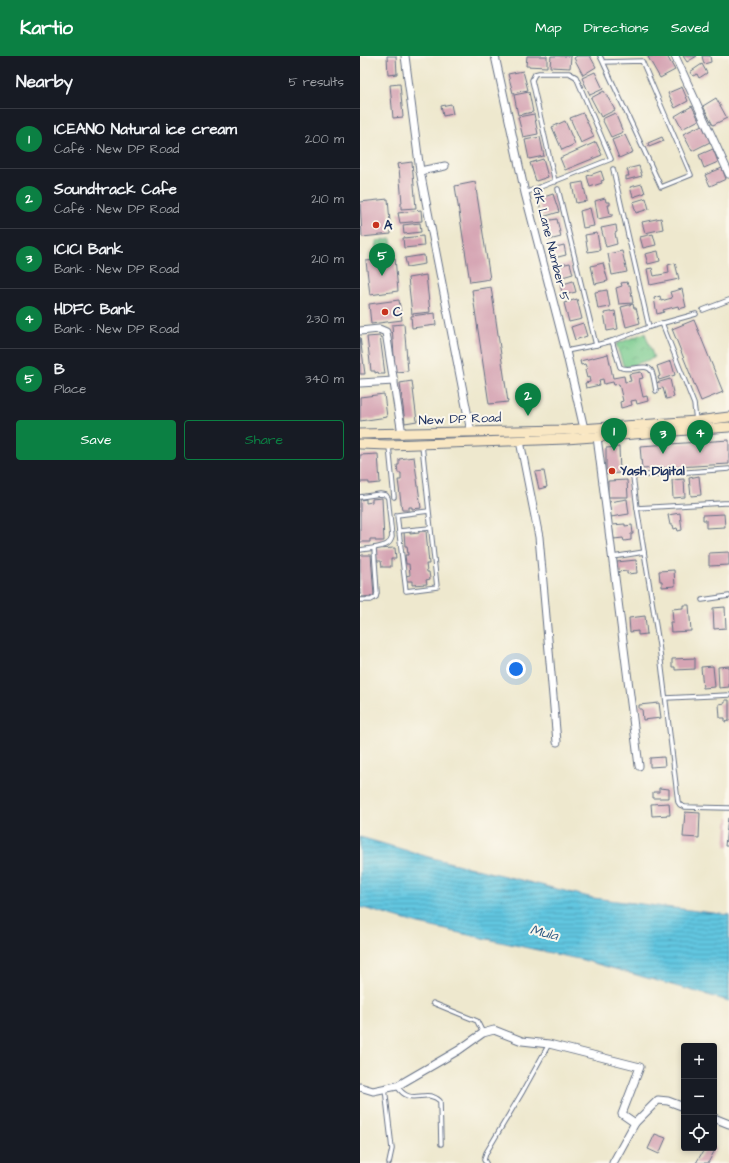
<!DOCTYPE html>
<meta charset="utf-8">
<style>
:root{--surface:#171b24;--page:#20242c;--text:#f1f3f6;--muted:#9ea1a6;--line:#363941;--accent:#0b8043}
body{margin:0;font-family:"Architects Daughter",sans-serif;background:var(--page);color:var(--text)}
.controls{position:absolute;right:12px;bottom:12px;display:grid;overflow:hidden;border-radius:4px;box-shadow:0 2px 6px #0003}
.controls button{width:36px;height:36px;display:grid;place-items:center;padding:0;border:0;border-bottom:1px solid var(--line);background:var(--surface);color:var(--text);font:20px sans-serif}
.you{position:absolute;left:156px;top:613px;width:14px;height:14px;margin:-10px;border:3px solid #fff;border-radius:50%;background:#1a73e8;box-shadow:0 0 0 6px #1a73e833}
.badge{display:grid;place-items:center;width:26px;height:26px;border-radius:50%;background:var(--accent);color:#fff;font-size:13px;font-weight:700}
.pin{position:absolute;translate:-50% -33px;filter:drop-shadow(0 1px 2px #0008)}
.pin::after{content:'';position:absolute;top:21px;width:14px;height:12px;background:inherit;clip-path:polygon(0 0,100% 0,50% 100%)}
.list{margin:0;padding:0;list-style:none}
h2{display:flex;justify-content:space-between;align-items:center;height:52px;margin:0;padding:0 16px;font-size:17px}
h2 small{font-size:13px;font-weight:400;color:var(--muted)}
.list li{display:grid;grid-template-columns:26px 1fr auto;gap:12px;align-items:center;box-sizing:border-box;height:60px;padding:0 16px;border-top:1px solid var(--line)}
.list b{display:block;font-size:15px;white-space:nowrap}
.list p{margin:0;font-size:13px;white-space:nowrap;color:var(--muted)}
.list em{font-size:13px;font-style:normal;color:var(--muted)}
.actions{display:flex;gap:8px;padding:12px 16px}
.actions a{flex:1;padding:9px 0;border:1px solid var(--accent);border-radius:4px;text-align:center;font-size:14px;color:var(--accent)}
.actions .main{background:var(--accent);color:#fff}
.icon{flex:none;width:22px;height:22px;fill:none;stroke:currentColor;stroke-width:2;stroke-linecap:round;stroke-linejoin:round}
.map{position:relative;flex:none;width:369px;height:1107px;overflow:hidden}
header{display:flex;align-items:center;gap:24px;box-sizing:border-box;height:56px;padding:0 20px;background:var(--accent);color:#fff}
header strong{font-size:19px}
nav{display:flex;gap:22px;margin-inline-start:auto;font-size:14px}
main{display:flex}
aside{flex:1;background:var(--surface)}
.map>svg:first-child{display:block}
.park{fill:url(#park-crowns);stroke:#4a7d76}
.water{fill:url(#water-rules);stroke:#3e7a9f}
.building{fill:#d6a5b4}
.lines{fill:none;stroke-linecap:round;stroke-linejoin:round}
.lane-casing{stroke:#657085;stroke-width:5.5}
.street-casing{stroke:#657085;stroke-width:9}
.secondary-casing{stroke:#657085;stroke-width:11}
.lane{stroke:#fff;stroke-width:3.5}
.street{stroke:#fff;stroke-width:7}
.secondary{stroke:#f9e7c3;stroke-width:9}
.poi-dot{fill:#c8321e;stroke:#fbf7ec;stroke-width:1.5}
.labels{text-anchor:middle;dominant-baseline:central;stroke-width:4;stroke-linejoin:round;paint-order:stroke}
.poi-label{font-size:13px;font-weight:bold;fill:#1b2f5e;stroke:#fbf7ec;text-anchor:start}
.street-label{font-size:13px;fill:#1b2f5e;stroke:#fbf7ec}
.water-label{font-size:14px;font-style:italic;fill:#305c85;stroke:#fbf7ec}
</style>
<header>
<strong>Kartio</strong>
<nav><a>Map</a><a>Directions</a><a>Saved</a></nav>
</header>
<main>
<aside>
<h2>Nearby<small>5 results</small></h2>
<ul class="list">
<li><span class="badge">1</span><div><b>ICEANO Natural ice cream</b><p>Café · New DP Road</p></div><em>200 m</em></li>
<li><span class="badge">2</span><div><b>Soundtrack Cafe</b><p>Café · New DP Road</p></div><em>210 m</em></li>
<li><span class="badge">3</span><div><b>ICICI Bank</b><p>Bank · New DP Road</p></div><em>210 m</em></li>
<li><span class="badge">4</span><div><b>HDFC Bank</b><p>Bank · New DP Road</p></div><em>230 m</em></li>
<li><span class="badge">5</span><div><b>B</b><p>Place</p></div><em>340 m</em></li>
</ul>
<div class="actions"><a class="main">Save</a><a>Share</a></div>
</aside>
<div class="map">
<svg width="369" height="1107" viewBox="0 0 369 1107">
<defs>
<pattern id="park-crowns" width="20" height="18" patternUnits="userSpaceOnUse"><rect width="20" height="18" fill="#79cb8e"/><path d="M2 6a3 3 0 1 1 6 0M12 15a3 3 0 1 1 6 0" fill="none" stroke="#62a577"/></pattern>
<pattern id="water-rules" width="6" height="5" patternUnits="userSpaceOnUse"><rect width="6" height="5" fill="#62c6e0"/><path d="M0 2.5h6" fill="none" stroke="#50a1b9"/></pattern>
</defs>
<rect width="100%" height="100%" fill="#fbf7ec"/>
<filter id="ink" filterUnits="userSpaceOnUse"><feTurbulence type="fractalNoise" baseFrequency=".025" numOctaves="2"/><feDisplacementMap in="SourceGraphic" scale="8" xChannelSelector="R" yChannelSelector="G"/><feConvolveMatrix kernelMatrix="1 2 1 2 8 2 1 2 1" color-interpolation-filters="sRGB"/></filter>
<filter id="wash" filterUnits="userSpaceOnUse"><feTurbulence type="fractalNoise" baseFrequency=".012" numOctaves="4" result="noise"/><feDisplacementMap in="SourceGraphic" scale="16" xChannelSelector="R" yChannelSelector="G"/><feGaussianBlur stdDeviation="0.9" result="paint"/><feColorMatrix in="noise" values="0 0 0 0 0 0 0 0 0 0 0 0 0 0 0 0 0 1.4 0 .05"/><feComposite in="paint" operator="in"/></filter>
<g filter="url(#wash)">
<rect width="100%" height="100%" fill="#eee8ce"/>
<g class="park">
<polygon points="31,183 33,197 18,199 16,185"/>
<polygon points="285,277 294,302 264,312 256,288"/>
</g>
<polygon class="water" points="0,781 72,802 233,842 369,859 369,945 223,904 59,868 0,851"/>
<g id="blocks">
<g class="building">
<polygon points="27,0 36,0 37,18 28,19"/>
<polygon points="167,0 187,0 187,11 166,10"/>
<polygon points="191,0 211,0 210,12 190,11"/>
<polygon points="217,0 230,0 236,11 223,19 214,2"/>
<polygon points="290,0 295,0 295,1 298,0 307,0 315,14 300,22 288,1"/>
<polygon points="323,0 337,0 327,6"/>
<polygon points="342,0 350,0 351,6 344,8"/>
<polygon points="342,8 347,17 339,22 337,18 333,20 330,16"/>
<polygon points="163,15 168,34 153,37 148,18"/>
<polygon points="235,16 243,33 230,39 222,22"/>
<polygon points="40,28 43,61 33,62 30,29"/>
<polygon points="322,31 328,45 315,52 308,37"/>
<polygon points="244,35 255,54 241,61 231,42"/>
<polygon points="169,36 173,56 158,59 154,39"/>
<polygon points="356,42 367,62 353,69 343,50"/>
<polygon points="91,48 93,58 83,60 81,50"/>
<polygon points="332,50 339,64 322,73 315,60"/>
<polygon points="223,57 234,81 221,87 210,62"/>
<polygon points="255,57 263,76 251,81 242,63"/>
<polygon points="174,58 178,78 163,81 158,61"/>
<polygon points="205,65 215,88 202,94 192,71"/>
<polygon points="342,69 350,86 332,95 323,78"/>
<polygon points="265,79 273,96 259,102 252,84"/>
<polygon points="180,81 184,100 169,103 165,84"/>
<polygon points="302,81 304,85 289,91 288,87"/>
<polygon points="236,86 242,99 205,114 200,102"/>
<polygon points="353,93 358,106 344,112 339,99"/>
<polygon points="183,103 188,121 176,125 170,107"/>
<polygon points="52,106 56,152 41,153 41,147 42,147 39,112 38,113 37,108"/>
<polygon points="279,110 282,120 266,124 266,120 269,120 267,113"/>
<polygon points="362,112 366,123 350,130 345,119"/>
<polygon points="241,115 244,124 241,125 242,127 230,131 227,120"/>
<polygon points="115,126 130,223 110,226 95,130"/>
<polygon points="223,126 227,145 216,147 212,128"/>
<polygon points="282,128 285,137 273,141 270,131"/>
<polygon points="193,138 199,156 183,161 178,143"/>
<polygon points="245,142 246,146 250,146 250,149 248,149 250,158 252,158 252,160 238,163 235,145"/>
<polygon points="286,142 289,153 276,157 273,146"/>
<polygon points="28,143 31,178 2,181 0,146"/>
<polygon points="230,152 234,170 223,172 220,155"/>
<polygon points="61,154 62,165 40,167 38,157"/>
<polygon points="301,162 303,173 285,177 282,166"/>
<polygon points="197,163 201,181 189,184 185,165"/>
<polygon points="60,167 61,176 44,178 43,169"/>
<polygon points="256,169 257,176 255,177 257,188 246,191 241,172"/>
<polygon points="237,177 240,194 228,196 225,179"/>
<polygon points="293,178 296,189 283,192 280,181"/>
<polygon points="63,180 64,190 44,192 43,182"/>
<polygon points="204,189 206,199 194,202 192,192"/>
<polygon points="262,195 267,216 252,219 248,198"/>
<polygon points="298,195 300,205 288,208 285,198"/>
<polygon points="64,199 65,208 47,211 45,202"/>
<polygon points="35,202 38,235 10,239 6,205"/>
<polygon points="210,207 213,218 199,222 196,210"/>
<polygon points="243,207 248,225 235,228 231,210"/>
<polygon points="315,207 319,223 290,229 287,213 292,212 294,220 309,217 308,209"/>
<polygon points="66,219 70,256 52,258 48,222"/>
<polygon points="213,225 216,236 203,239 200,229"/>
<polygon points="267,226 268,229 270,229 273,247 259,248 256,232 262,230 261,227"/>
<polygon points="131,231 148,346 129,348 112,234"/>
<polygon points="322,233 326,251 319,253 318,250 303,254 304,256 297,258 294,242 300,240 301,245 312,242 310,236"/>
<polygon points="247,234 250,251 238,253 235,236"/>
<polygon points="217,243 222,263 209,266 204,247"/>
<polygon points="39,244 42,264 11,268 9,248"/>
<polygon points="273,248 274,252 276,252 280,267 266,271 261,251"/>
<polygon points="255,255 258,273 247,275 244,257"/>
<polygon points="75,257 76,269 52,272 51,260"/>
<polygon points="334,264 363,336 341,345 312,273"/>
<polygon points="223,267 227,280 215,284 211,271"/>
<polygon points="44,268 48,315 35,316 32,269"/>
<polygon points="20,280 25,318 19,318 18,316 15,317 15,315 11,315 7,281"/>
<polygon points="0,281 5,318 0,318"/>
<polygon points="248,298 253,322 264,320 265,326 271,325 269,318 281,316 283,322 279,323 283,341 287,340 288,345 277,348 276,344 271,345 272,349 261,352 260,346 263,345 259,328 254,329 253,326 244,328 243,323 239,324 240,329 226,332 225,327 230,326 229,321 227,322 225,314 227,313 225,308 221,309 220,305"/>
<polygon points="311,305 315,319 299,324 298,321 300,320 297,310"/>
<polygon points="310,323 314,341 306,343 303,332 298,333 296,327"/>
<polygon points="52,325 57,365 45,367 40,327"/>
<polygon points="24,338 27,361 0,365 0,341"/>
<polygon points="369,384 369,408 282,413 280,390"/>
<polygon points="259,391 260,417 246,418 246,392"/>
<polygon points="18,398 20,427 9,428 9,426 0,426 0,399"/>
<polygon points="54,401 61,452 52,453 52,451 49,451 49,454 42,454 38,424 41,424 41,417 38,417 37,409 39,409 39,403"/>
<polygon points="184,415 187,431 179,433 175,416"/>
<polygon points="339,420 341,439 331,440 329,422"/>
<polygon points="324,423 325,441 313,442 312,424"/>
<polygon points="267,424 268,441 248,441 248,425"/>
<polygon points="22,442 24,485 15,485 15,483 10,483 10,486 0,486 0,444 6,443 6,447 12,446 12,443"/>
<polygon points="267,443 269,458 251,461 249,446"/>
<polygon points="320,457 322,474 318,475 317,472 314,473 313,469 310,469 308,459"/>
<polygon points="364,458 365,471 346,472 346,464 343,464 343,459"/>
<polygon points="265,468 265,470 272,469 273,478 271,478 271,484 264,485 263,482 254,483 252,469"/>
<polygon points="59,475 66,475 69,508 66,508 67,516 69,516 70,523 66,524 67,528 52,529 52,525 47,525 46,520 50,519 49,508 46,508 45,499 48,499 47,490 45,490 44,476 50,476 50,478 59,477"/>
<polygon points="35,492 36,503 31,503 31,511 22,511 21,505 17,505 16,493"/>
<polygon points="369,496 369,509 349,510 349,497"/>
<polygon points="2,499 11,499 14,540 2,541 1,538 0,538 0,500"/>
<polygon points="276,504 277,517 267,518 267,515 258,516 257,506"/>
<polygon points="314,514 315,530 302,531 302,525 300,525 299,515"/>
<polygon points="323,549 329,549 331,575 311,576 310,566 313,566 312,553 323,552"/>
<polygon points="365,551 366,572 354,573 353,552"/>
<polygon points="285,560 287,578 278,579 278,575 270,576 269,562"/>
<polygon points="335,602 335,613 315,614 315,611 312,611 312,603"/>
<polygon points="353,610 355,631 343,632 341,611"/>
<polygon points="369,610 369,631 359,632 358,611"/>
<polygon points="365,644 369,644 369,665 365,666 365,662 360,662 359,648 365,647"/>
<polygon points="299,647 301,662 283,664 282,653 279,653 279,649"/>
<polygon points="304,701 305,710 290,711 290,702"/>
<polygon points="299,732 309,733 309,742 293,742 293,736 299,736"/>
<polygon points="309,747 310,759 292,760 291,748"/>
<polygon points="325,756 340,757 339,782 323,781"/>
<polygon points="368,762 369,762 369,790 365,790"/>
<polygon points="295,1078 306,1082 299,1098 288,1093"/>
<polygon points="354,1090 356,1092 348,1107 336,1107 345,1092 354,1092"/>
</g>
</g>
</g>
<g filter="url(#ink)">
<use href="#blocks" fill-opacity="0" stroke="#657085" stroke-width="1"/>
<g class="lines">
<defs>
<g id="lane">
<polyline points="240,0 243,6 301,131 331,119 282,5 243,6"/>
<polyline points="253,113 289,271"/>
<polyline points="198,133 236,289 252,285 289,271 336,258"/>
<polyline points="165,137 251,103 216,21 209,17 179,17 175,18 172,24 195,126"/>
<polyline points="343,254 369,244"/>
<polyline points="302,267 334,348 336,364"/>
<path d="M252,285L260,311C269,317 287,305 292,316C294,322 295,329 296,335"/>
<polyline points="206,295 236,289"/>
<path d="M62,389C67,436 72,484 77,531L46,535L37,459L69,455"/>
<polyline points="29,390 34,441"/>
<polyline points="369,413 273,420 277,452 299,589 318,746 320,749 325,751 369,752"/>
<path d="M0,441L20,438L26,439L28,442L32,481C30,490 22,490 14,492L17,537L16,541L11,544H0"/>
<polyline points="277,452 364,447 369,447"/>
<polyline points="39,475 70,472"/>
<polyline points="0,494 14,492"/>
<polyline points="253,501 284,496"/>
<polyline points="342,544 369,540"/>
<polyline points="306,642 369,639"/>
<polyline points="73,947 117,965 123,977"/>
<path d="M37,1030C51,1052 65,1031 80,1045L81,1088"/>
<polyline points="25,1032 32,1093 29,1107"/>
<polyline points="126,1107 124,1104 126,1097 163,1035 189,988"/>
</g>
<g id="street">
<polyline points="45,0 60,115 111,376"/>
<polyline points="135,0 165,137 206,295 225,377"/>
<polyline points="315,0 369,118"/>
<polyline points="60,115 85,110"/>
<polyline points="0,275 19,273 26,276 42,378"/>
<polyline points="0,327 34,325"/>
<polyline points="237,381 279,710"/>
<polyline points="160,385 179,481 197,686"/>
<polyline points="0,1031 13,1035 37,1030 99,994 123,977 134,974 162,985 189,988 280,1011 262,1058 275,1067 298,1044 308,1045 324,1051"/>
<polyline points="354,1062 369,1068"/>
<polyline points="253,1107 275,1067"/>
</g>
<g id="secondary">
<polyline points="0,378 206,374 337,365 369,361"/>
<polyline points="0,388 28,389 206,383 369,371"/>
</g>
</defs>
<use href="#lane" class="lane-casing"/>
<use href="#street" class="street-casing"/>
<use href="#secondary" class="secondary-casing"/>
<use href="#lane" class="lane"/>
<use href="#street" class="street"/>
<use href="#secondary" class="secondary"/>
</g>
</g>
<g class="poi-dot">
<circle cx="16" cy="169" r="4"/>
<circle cx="25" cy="256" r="4"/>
<circle cx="252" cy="415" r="4"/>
</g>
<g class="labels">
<g class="poi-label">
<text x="24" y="169">A</text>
<text x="33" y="256">C</text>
<text x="260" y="415">Yash Digital</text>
</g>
<g class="street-label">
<text transform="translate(191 188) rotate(76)">GK Lane Number 5</text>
<text transform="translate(100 363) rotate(-2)">New DP Road</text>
</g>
<g class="water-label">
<text transform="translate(184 877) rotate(14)">Mula</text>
</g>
</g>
</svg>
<div class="controls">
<button>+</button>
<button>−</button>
<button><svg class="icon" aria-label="locate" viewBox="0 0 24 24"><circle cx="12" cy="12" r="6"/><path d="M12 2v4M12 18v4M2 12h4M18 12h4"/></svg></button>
</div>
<div class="you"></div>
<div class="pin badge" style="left:254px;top:395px">1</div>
<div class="pin badge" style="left:168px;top:360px">2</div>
<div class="pin badge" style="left:303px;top:398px">3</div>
<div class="pin badge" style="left:340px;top:397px">4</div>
<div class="pin badge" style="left:22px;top:220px">5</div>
</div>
</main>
